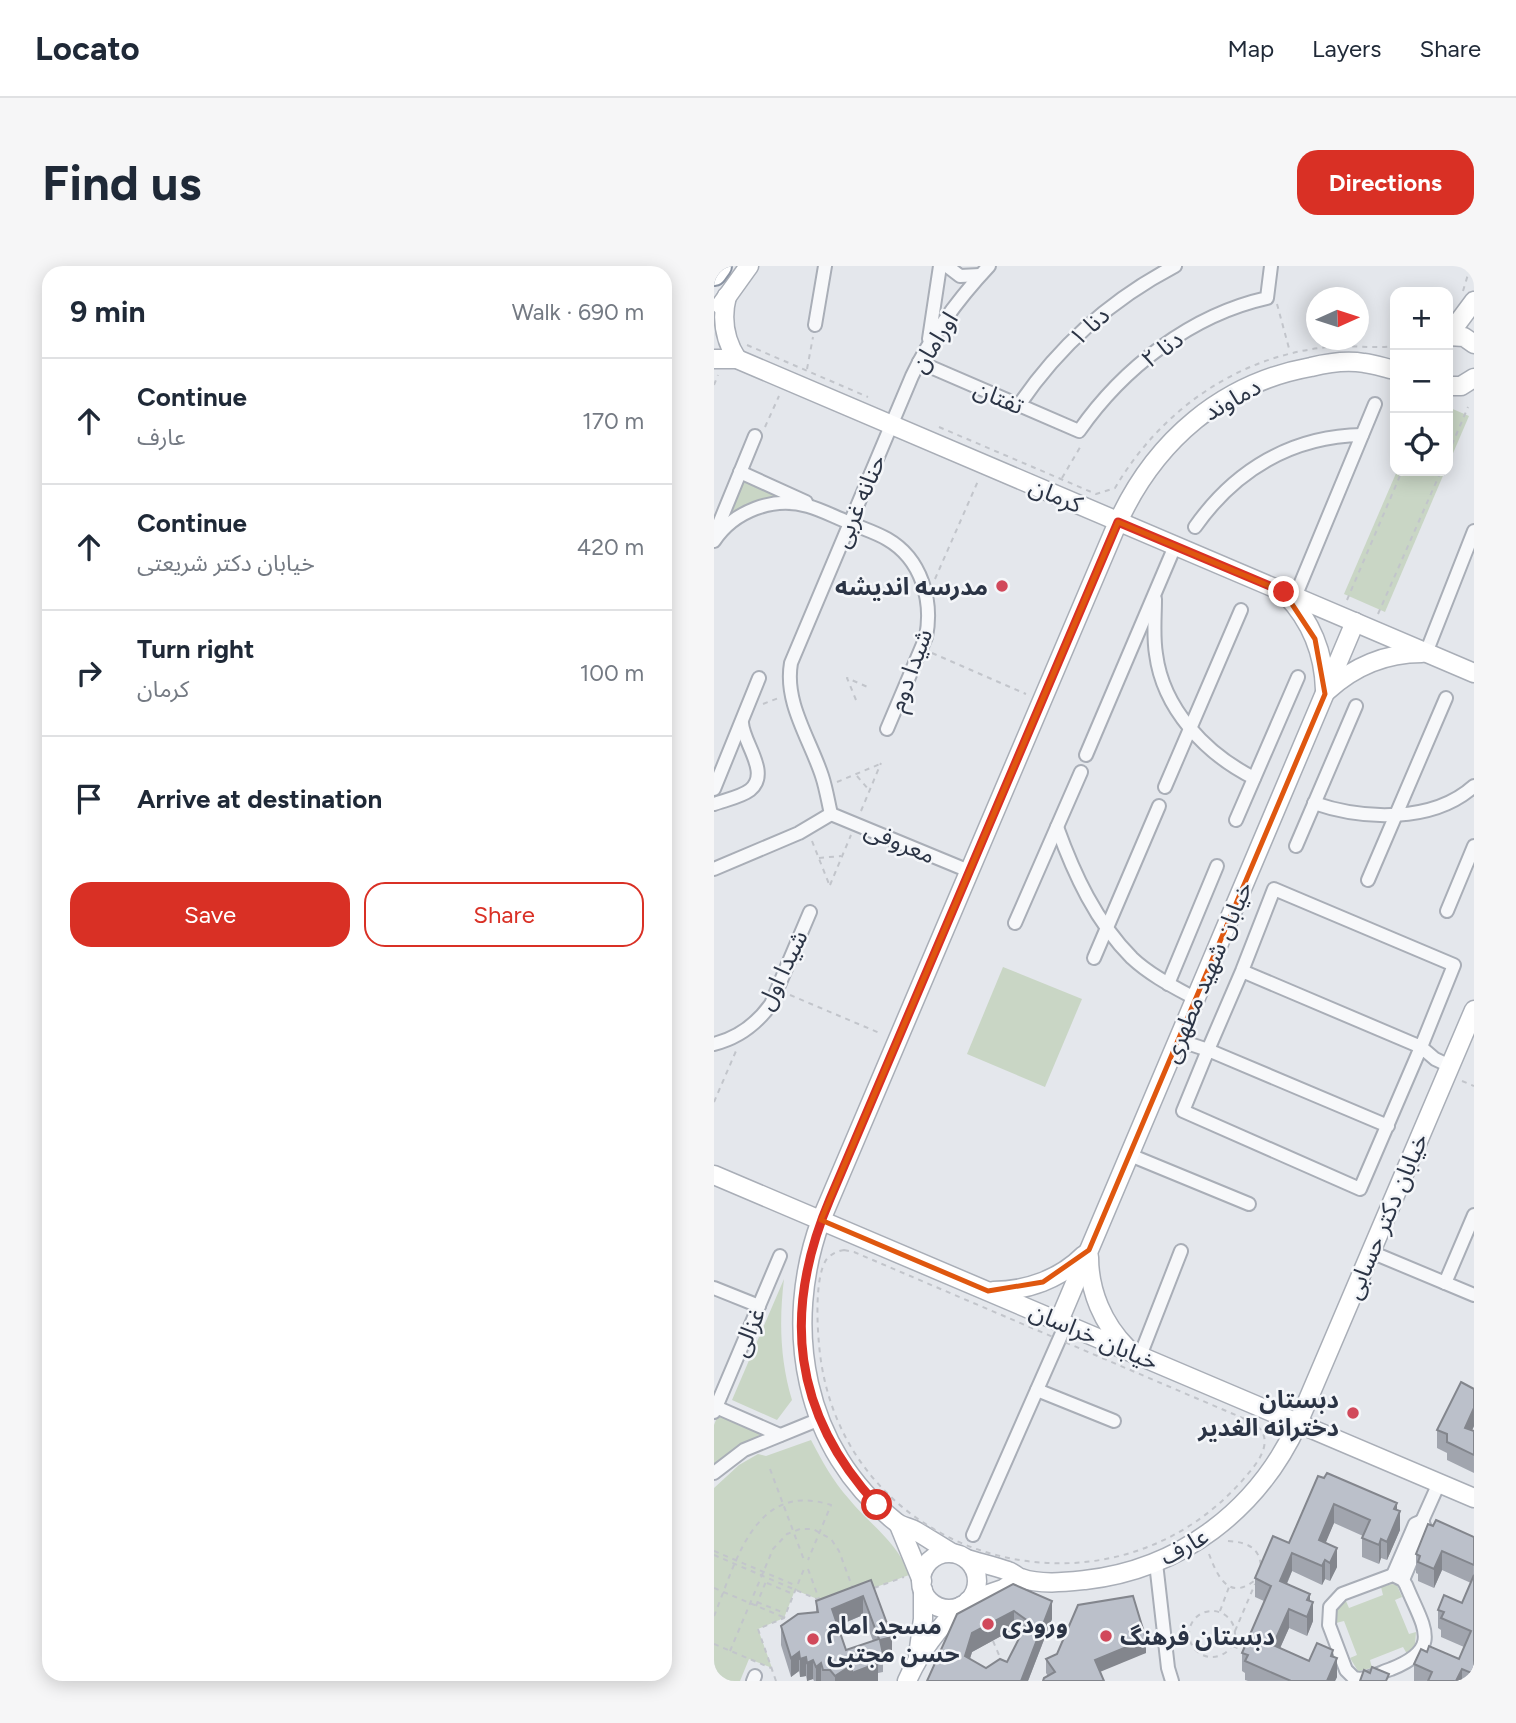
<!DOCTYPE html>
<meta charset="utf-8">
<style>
:root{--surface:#fff;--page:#f6f6f7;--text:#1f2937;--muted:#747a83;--line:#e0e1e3;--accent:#d93025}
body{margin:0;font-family:Figtree,"Noto Sans Arabic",sans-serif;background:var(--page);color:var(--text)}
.controls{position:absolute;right:21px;top:21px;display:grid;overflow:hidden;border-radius:14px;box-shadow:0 4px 18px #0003}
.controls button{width:63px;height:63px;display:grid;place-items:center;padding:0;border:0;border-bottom:2px solid var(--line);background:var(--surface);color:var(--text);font:35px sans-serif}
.compass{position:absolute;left:592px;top:21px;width:63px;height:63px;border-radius:50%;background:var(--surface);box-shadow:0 4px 18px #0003;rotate:87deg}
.stop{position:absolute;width:21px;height:21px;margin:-16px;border:5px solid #d93025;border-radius:50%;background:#fff}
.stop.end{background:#d93025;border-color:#fff;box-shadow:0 2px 7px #0008}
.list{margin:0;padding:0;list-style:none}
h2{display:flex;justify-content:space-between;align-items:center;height:91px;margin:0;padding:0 28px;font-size:30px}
h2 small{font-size:23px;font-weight:400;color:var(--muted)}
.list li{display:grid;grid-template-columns:46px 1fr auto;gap:21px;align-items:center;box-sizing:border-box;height:126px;padding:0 28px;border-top:2px solid var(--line)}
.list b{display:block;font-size:26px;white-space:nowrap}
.list p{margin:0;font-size:23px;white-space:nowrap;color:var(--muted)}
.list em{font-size:23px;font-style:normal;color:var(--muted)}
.actions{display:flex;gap:14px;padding:21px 28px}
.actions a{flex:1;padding:16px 0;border:2px solid var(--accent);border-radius:21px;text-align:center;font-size:24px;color:var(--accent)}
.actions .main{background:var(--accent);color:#fff}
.icon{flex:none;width:38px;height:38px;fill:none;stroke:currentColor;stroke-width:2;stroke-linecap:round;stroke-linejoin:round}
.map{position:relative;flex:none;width:760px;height:1415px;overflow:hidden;border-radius:21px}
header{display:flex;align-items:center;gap:42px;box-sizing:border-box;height:98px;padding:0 35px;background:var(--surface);border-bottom:2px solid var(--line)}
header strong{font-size:33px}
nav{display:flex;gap:38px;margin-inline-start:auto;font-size:24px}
.intro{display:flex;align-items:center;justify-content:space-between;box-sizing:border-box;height:168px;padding:0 42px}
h1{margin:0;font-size:49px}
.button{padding:18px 32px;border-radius:21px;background:var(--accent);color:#fff;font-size:24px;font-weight:700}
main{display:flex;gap:42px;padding:0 42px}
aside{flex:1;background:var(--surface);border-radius:21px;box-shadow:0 4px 18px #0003}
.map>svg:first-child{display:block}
.green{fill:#c9d6c5}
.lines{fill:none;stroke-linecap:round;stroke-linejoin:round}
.street-casing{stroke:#a9aeb7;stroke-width:16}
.secondary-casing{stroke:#a9aeb7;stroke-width:21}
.highway-casing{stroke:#8b94a3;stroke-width:28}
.path{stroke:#c2c5cb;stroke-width:2;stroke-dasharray:5 5;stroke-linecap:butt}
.street{stroke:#f7f8fa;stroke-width:12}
.secondary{stroke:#fff;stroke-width:18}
.highway{stroke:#fff;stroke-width:24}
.wall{fill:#a1a5ae;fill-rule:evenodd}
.shaded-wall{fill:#83868d}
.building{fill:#bbc0ca;stroke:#83868d;stroke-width:2;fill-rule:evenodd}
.route{stroke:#d93025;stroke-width:9}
.marked{fill:none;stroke:#df570f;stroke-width:5;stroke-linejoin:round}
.poi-dot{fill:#d1495b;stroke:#f4f6f9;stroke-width:2.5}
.labels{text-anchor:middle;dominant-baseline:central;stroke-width:5;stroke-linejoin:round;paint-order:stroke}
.street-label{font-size:24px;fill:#2b3445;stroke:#f4f6f9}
.poi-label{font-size:24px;font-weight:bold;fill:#2b3445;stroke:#f4f6f9;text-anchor:start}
</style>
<header>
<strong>Locato</strong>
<nav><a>Map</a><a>Layers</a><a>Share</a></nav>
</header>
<div class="intro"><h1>Find us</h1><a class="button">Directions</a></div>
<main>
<aside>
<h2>9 min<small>Walk · 690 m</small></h2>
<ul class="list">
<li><svg class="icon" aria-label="ahead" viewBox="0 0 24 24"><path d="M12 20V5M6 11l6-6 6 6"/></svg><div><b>Continue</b><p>عارف</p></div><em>170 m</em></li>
<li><svg class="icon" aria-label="ahead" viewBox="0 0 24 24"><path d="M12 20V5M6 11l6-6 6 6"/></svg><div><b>Continue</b><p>خیابان دکتر شریعتی</p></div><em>420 m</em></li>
<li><svg class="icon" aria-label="right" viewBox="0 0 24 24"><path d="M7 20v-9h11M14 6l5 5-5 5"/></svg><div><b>Turn right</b><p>کرمان</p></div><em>100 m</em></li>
<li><svg class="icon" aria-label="arrive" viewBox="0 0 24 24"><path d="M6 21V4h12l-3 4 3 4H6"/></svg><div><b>Arrive at destination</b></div></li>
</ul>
<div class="actions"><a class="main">Save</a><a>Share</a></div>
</aside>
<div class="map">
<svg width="760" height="1415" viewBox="0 0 760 1415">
<rect width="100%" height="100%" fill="#e4e7ec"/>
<g class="green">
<polygon points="734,141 755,150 734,199"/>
<polygon points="683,205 731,205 671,346 630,328"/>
<path d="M27,211L75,231C49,232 28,239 8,256Z"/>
<polygon points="289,701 368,733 331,821 253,788"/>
<path d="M70,1013C65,1054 66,1094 78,1134L63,1154L18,1134Z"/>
<polygon points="5,1146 46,1167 44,1171 16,1186 0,1200 0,1159"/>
<path d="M97,1174C108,1195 119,1215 135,1233C156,1259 184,1276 195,1309L116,1338L81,1324L70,1352L44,1363L58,1402L35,1393L26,1415H0V1222L25,1199L44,1188L52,1190Z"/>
<polygon points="678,1318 683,1319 688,1331 681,1334 695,1368 702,1366 701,1379 693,1388 689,1381 656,1394 658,1402 644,1405 636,1392 643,1389 630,1355 622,1357 623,1344 632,1335 635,1342 669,1329 667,1321"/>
</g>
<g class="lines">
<defs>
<g id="street">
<polyline points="233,0 246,10 266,9"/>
<polyline points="101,59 111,0"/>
<polyline points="215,73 226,0"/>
<path d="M205,96L365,165C409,102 477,49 553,32L557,0"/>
<path d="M305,139C345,80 398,33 461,0"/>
<polyline points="26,206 92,236"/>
<path d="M481,261C521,204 578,170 648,169"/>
<polyline points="0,270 41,170"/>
<path d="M0,275C20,245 59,230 94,240C108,244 121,251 134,256C147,262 161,266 173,273C208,293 219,335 212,371L173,463"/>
<polyline points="581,331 661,138"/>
<path d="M441,333C441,350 439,370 442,388C449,443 492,488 540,512"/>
<polyline points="712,387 760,265"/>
<polyline points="372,489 461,280"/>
<polyline points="451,521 527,344"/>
<polyline points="0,523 45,412"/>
<path d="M600,537C649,554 719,557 760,520"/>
<path d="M0,538C11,534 27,531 36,524C57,507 29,477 28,457"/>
<path d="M117,548C114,535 112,522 108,510C96,473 70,437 77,397L198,110C217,70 244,33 275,0"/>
<polyline points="117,548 255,605"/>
<polyline points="522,554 584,411"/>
<path d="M343,561C360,608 382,656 418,692C436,709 460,721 482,733"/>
<polyline points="582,580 642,440"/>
<polyline points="0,603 85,567 117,548"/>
<polyline points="654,614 732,432"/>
<polyline points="733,645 760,580"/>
<polyline points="301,657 367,506"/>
<polyline points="380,692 445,540"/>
<polyline points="454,718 503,600"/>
<polyline points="464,774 494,784 528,705 560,623 740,699 707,781 528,705"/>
<path d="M0,778C24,772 42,759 57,738L96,646"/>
<polyline points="674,860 494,784 469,845 646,923 707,781 721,793 736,800"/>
<polyline points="416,889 535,938"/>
<polyline points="657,986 760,1029"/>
<polyline points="731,1017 760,949"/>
<polyline points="0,1022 45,1040"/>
<polyline points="426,1090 467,985"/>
<polyline points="323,1124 400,1155"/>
<polyline points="2,1141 66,1169"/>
<polyline points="0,1146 66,990"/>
<polyline points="0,1207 30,1184 106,1153"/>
<polyline points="708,1255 725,1217"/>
<polyline points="259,1269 352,1058"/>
<polyline points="442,1297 454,1402 458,1415"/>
<path d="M679,1309L689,1314L692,1319C709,1361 730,1382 677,1403C665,1407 653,1415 640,1412L632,1404L615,1359L616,1341L628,1328Z"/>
<polyline points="679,1309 701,1258 708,1255 711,1262 689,1314"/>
<polyline points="39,1415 41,1410"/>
</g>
<g id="secondary">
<path d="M13,30C7,53 10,73 23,93"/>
<polyline points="7,39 35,0"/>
<polyline points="734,70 760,35"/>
<polyline points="734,70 750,71 760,78"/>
<polyline points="0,93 23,93 760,407"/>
<polyline points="734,120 747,120 760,112"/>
<path d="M572,329C597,355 610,388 611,424"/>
<path d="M613,425C639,401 672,387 708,387"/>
<polyline points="0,909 760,1232"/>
<path d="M375,991C375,1025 389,1058 413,1082"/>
<path d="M279,1025C313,1025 346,1013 370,989"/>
<polyline points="345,1055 641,356"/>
<polyline points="185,1259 208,1315"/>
<path d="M238,1287C226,1280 214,1272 202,1265C195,1261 188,1261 182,1256C89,1184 68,1060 107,954L404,256C441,175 508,117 597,101C613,97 633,94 650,97C660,98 671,102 681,104"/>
<circle cx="235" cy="1315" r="28"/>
<path d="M253,1293C266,1297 280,1300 294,1305C299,1306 302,1311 307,1312C326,1319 352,1316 371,1314C467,1303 544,1244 584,1157L760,744"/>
<polyline points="254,1335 289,1323 306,1312"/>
<polyline points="204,1390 209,1353 209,1324"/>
<path d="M193,1415C206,1385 224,1362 247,1340"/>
</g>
<polyline id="highway" points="0,7 5,0"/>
</defs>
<use href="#street" class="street-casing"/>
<use href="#secondary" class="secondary-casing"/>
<use href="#highway" class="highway-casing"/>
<g class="path">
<polyline points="749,25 755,5 753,0"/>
<polyline points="563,38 576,86"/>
<polyline points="33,79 154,131"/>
<polyline points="93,103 99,71"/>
<polyline points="0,119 4,109"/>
<polyline points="51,161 65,130"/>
<path d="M225,161L382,228L401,222C445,147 519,93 606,82C631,78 656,83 681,80"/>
<polyline points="734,188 754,141"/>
<polyline points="348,212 368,178"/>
<polyline points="221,313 264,215"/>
<polyline points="633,334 688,205"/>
<polyline points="664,348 727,205"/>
<polyline points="218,387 312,428"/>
<polyline points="142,434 133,412 156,422"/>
<polyline points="49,438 67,431"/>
<polyline points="143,510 155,524"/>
<polyline points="123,516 166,498"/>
<polyline points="147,545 167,497"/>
<polyline points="98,575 115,618"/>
<polyline points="105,592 127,590"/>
<polyline points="116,619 137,569"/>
<polyline points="76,729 168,768"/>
<polyline points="748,815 760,820"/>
<polyline points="0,836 22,785"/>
<path d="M130,984L140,986L538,1156C562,1171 547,1193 533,1209C395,1374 123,1295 105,1078C103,1057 101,1012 112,994C117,988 123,985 130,984Z"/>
<polyline points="56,1203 90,1294"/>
<path d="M514,1275C532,1276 546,1281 547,1301"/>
<polyline points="0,1285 83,1320"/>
<path d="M495,1288C503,1309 514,1335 540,1315"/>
<polyline points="0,1289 105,1334"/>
<polyline points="94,1303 105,1333"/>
<polyline points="53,1317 79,1328"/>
<polyline points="0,1322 69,1351"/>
<polyline points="160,1322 190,1311"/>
<polyline points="43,1336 70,1347"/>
<polyline points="42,1340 53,1313"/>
<circle cx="498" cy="1368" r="23"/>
<polyline points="506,1345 515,1321"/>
<path d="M0,1350C22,1297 40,1214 117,1239L94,1294"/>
<polyline points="521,1365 541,1318"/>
<polyline points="279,1375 288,1396"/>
<polyline points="0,1378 57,1402"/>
<polyline points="519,1380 528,1384"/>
<polyline points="16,1385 59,1283 73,1268 86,1263 99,1263 117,1273 125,1285 139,1323"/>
<polyline points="62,1415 44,1363 70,1352 90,1303"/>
</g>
<use href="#street" class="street"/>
<use href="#secondary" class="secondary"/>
<use href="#highway" class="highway"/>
</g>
<g class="wall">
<polygon points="760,1123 760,1160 758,1164 760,1165 760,1207 733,1194 733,1187 723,1182 723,1164"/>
<polygon points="604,1210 683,1244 686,1264 673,1294 667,1292 665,1298 648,1291 648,1272 649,1270 620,1257 611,1277 623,1301 616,1315 611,1313 608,1319 578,1305 573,1318 596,1335 599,1355 593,1370 575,1362 566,1382 595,1395 619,1391 623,1411 621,1415 534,1415 531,1414 531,1407 528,1405 528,1387 550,1335 541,1331 541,1312 575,1277"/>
<polygon points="719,1260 760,1271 760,1415 700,1415 700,1398 713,1386 745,1393 750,1381 727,1371 727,1364 724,1362 724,1344 748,1337 757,1317 728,1304 720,1322 704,1315 704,1308 702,1307 702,1288"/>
<path d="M157,1314L178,1390L169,1392V1406L164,1407V1415H100L99,1413L93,1415L92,1410L86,1411L85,1405L77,1411L67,1379V1360L102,1346V1335ZM149,1349L159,1375L132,1384L124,1360Z"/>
<path d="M299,1318L338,1353L314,1415H213ZM300,1363L307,1369L293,1396L272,1402L256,1393L258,1386Z"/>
<polygon points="432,1387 334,1410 332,1407 332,1393"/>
</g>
<g class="shaded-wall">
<polygon points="760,1142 760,1160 751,1180 751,1162"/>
<polygon points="683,1237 683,1253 686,1245 686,1264 673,1294 673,1276 680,1243"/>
<polygon points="620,1238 620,1257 605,1293 605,1274"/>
<polygon points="667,1273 667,1292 665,1298 665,1279"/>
<polygon points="623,1282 623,1301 616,1315 616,1297"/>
<polygon points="728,1285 728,1304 720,1322 720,1303"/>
<polygon points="578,1287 578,1305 566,1333 566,1315"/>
<polygon points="611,1294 611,1313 608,1319 608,1300"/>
<polygon points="596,1328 596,1344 599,1336 599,1355 593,1370 593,1334"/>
<polygon points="149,1330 149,1349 118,1362 118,1343"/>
<polygon points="338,1335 338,1353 314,1415 307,1415"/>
<polygon points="575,1343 575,1362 559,1398 559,1379"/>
<polygon points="300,1345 300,1363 258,1386 251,1408 251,1390 258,1367"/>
<polygon points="178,1371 178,1390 169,1392 166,1374"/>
<polygon points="432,1373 432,1387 381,1408 381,1394"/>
<polygon points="619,1384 619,1400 623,1392 623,1411 621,1415 613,1415 617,1390"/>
<polygon points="85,1386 85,1405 77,1411 77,1392"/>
<polygon points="92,1391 92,1410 86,1411 86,1393"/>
<polygon points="99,1394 99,1413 93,1415 93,1397"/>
<polygon points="107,1397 107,1415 102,1415 102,1401"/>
<polygon points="164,1397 164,1415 138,1415 138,1407"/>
<polygon points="138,1399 138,1415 121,1415 121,1410"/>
<polygon points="748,1403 748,1415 742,1415"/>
</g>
<g class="building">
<polygon points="747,1116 760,1123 760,1142 751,1162 760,1165 760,1189 733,1176 733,1168 723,1164"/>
<polygon points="613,1207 683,1237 680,1243 686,1245 673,1276 667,1273 665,1279 648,1272 656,1254 620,1238 605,1274 623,1282 616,1297 611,1294 608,1300 578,1287 566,1315 596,1328 593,1334 599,1336 593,1351 575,1343 559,1379 595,1395 603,1377 619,1384 617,1390 623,1392 613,1415 577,1415 531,1395 534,1389 528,1387 557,1320 541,1312 559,1270 575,1277 604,1210 610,1212"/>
<polygon points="722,1254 760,1271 760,1299 728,1285 720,1303 704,1296 706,1290 702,1288 714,1258 719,1260"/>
<polygon points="760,1309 760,1408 748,1403 742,1415 714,1415 718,1406 700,1398 707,1383 713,1386 715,1380 745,1393 757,1365 727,1352 730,1346 724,1344 730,1329 748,1337"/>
<path d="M157,1314L178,1371L166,1374L169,1388H163L164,1397L138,1407V1399L121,1410L116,1404H109L107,1397L102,1401L99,1394L93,1397L92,1391L86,1393L85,1386L77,1392L67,1360L84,1348L104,1346L102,1335ZM149,1330L165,1373L132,1384L118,1343Z"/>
<path d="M299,1318L338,1335L307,1415H213L243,1348ZM300,1345L314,1355L293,1396L286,1393L272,1402L251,1390L258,1367Z"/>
<polygon points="419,1330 432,1373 381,1394 390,1415 329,1415 330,1412 341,1406 332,1393 343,1388 364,1339"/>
<polygon points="658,1401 675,1408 672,1415 646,1415 650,1404 656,1407"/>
</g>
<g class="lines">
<path class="route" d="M163,1239C78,1147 68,1046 116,933L404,256L570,326"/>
</g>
<path class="marked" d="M404,256L570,326L601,373L611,428L375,984L329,1016L274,1025L107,954Z"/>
<g class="poi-dot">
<circle cx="288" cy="320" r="7"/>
<circle cx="639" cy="1147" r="7"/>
<circle cx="274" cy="1358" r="7"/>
<circle cx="392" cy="1370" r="7"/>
<circle cx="99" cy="1373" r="7"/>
</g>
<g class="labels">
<g class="street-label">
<text transform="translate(375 60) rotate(-42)">دنا ۱</text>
<text transform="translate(220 76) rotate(-58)">اورامان</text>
<text transform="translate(448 83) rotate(-36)">دنا ۲</text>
<text transform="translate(285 131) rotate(23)">تفتان</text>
<text transform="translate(518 133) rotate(-29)">دماوند</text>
<text transform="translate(342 229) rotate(23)">کرمان</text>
<text transform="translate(145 235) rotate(-67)">حنانه غربی</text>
<text transform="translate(196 404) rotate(-70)">شیدا دوم</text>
<text transform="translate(186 576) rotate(23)">معروفی</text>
<text transform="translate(68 704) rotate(-64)">شیدا اول</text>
<text transform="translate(493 706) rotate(-67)">خیابان شهید مطهری</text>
<text transform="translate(672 950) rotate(-67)">خیابان دکتر حسابی</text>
<text transform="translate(34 1066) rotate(-67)">غزالی</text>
<text transform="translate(380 1070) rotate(23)">خیابان خراسان</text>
<text transform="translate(470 1280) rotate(-29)">عارف</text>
</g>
<g class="poi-label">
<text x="274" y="320" text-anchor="end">مدرسه اندیشه</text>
<text x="625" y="1133" text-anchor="end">دبستان<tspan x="625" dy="28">دخترانه الغدیر</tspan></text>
<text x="288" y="1358">ورودی</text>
<text x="113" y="1359">مسجد امام<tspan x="113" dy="28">حسن مجتبی</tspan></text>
<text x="406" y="1370">دبستان فرهنگ</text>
</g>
</g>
</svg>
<div class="controls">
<button>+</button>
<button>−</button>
<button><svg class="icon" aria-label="locate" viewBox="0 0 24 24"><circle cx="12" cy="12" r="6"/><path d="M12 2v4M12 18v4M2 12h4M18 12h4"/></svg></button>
</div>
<svg class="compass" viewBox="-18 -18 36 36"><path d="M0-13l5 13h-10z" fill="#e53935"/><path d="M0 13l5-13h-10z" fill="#747a83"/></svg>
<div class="stop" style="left:163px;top:1239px"></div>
<div class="stop end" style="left:570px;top:326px"></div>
</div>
</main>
